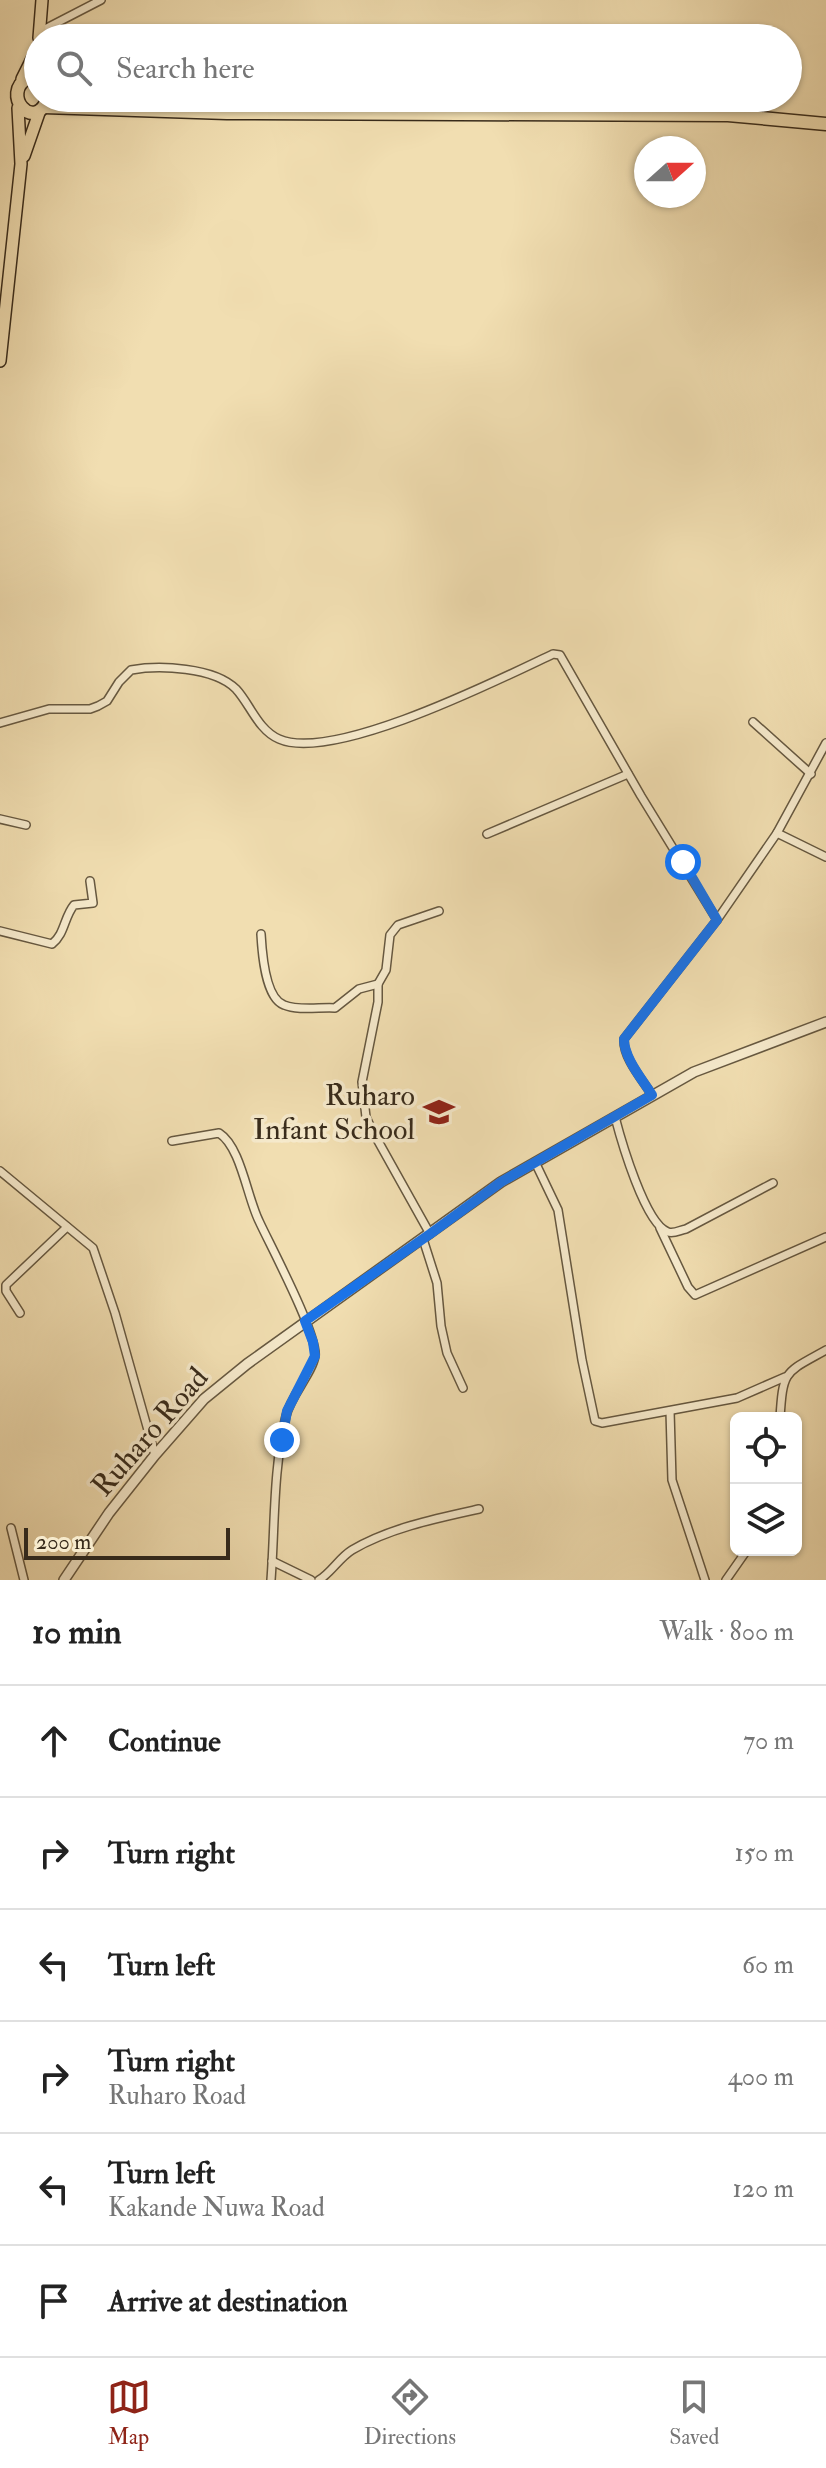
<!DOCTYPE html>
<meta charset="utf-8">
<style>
:root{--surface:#fff;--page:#f2f2f2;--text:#222;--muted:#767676;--line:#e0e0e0;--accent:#8f2418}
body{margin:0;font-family:"IM FELL Double Pica",serif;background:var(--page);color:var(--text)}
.controls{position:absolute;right:24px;bottom:24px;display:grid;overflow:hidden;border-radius:12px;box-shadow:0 2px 6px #0004}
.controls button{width:72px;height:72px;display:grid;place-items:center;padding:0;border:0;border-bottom:2px solid var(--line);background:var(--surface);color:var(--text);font:40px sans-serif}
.compass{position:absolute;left:634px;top:136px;width:72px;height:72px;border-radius:50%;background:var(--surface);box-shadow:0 2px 6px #0004;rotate:69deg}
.scale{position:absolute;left:24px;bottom:20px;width:206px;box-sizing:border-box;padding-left:8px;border:4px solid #382b1b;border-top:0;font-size:22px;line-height:28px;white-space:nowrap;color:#382b1b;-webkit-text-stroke:6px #f6eacc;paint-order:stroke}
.stop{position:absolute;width:24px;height:24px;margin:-18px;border:6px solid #1a73e8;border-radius:50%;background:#fff}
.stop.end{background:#1a73e8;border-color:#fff;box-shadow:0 2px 8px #0008}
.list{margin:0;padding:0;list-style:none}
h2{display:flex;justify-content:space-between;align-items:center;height:104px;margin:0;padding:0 32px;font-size:34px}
h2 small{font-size:26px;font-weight:400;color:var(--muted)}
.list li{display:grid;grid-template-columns:52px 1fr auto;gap:24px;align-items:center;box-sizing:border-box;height:112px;padding:0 32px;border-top:2px solid var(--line)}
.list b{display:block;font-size:30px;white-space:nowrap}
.list p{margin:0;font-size:26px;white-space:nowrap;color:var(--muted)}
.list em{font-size:26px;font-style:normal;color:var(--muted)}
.icon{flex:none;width:44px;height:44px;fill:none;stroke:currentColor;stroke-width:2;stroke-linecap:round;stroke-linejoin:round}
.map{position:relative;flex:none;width:826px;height:1580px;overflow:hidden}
.search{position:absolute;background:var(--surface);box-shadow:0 2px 6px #0004;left:24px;right:24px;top:24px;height:88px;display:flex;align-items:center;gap:20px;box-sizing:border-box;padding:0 28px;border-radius:44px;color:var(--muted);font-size:30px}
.sheet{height:776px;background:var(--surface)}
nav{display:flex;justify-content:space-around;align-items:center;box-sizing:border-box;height:112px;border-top:2px solid var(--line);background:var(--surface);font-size:22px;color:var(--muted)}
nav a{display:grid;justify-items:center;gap:4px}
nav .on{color:var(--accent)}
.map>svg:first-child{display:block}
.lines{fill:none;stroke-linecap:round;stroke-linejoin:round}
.minor-casing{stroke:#665840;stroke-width:10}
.tertiary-casing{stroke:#665840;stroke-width:12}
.primary-casing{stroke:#382b1b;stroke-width:14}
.trunk-casing{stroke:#382b1b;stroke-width:15}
.minor{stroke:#f6eacc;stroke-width:7}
.tertiary{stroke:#f6eacc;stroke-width:9}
.primary{stroke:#f1deb1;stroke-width:11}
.trunk{stroke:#f1deb1;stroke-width:12}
.route{stroke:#1a73e8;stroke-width:10}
.labels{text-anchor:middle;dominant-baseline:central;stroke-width:7;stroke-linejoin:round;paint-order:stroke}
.poi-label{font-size:30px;fill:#382b1b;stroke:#f6eacc;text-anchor:end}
.street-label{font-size:30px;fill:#382b1b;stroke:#f6eacc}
</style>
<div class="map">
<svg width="826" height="1580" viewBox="0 0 826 1580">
<rect width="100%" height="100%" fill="#f1deb1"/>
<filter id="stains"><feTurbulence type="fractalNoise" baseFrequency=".0025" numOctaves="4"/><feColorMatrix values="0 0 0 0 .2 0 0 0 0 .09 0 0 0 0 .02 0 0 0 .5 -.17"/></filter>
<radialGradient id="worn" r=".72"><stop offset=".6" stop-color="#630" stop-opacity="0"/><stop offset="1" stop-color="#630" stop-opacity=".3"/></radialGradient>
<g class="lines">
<defs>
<g id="minor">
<polyline points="39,32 101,0"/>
<polyline points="753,722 811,774"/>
<path d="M0,723L49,709H90L98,706L107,701L119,682L131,670C159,665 214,667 236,689C250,704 258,730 279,739C333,763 500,679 553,654L560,655L641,796L717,920L624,1039C623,1058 642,1079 652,1095"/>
<polyline points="0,819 26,825"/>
<polyline points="777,833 826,857"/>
<polyline points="487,834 628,774"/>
<polyline points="717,920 777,833 826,743"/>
<path d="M0,931L52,944C65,934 64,917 74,905L93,903L90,881"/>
<path d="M261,934C262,952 265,998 284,1005C298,1011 320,1007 335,1008L359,989L378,984"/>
<path d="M615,1117C621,1140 645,1224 668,1232C674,1234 680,1230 686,1229L773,1183"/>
<path d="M172,1141L219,1133C241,1147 247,1197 259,1221C270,1245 318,1335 315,1356C312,1374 291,1395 286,1416C273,1469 275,1526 271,1580"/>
<polyline points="535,1162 558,1210 582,1360 595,1421 602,1423 737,1398 785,1377"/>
<polyline points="0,1171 93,1248 115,1313 155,1455"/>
<polyline points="660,1228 688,1287 695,1295 826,1237"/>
<polyline points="430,1234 373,1132 366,1117 362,1082 378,1002 378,984 386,970 390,935 398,925 439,911"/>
<polyline points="423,1239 437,1283 441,1326 447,1353 463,1388"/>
<polyline points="20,1313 6,1291 6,1285 67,1227"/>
<polyline points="670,1411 672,1480 705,1580"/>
<path d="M780,1418C783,1369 785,1373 826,1350"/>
<polyline points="11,1528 24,1580"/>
<polyline points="272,1561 311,1580"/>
<path d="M319,1580C332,1572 339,1558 352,1550C389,1528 438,1518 479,1509"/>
<polyline points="726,1580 747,1550"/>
</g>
<polyline id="tertiary" points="64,1580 109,1513 155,1455 204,1399 247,1364 501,1182 694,1072 826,1022"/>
<g id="primary">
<polyline points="39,38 42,0"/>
<polyline points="22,79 38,47"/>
<polyline points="24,156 40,110"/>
<polyline points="0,361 21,164 18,108"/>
</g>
<g id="trunk">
<path d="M38,79L28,78C0,93 34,135 48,98"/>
<polyline points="44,107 227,113 728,115 826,124"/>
</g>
</defs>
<use href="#minor" class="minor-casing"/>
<use href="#tertiary" class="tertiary-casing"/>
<use href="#primary" class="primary-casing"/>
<use href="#trunk" class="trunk-casing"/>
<use href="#minor" class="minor"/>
<use href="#tertiary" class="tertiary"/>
<use href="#primary" class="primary"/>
<use href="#trunk" class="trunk"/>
</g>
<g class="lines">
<path class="route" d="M282,1440L287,1411L315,1356L313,1342L305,1321L430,1234L501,1182L652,1095C642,1079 624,1058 624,1039L717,920L683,862"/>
</g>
<defs>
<symbol id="school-bare" viewBox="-9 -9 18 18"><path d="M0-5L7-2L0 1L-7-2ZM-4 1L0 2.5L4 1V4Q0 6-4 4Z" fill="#8f2418" stroke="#f6eacc" stroke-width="2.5" paint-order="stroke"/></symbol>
</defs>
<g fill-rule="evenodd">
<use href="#school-bare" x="417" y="1090" width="44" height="44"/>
</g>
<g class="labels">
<g class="poi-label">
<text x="415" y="1095">Ruharo<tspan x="415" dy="34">Infant School</tspan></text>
</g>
<g class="street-label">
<text transform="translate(150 1432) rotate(-49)">Ruharo Road</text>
</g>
</g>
<rect width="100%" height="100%" filter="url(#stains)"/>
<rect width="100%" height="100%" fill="url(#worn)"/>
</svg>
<div class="controls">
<button><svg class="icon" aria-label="locate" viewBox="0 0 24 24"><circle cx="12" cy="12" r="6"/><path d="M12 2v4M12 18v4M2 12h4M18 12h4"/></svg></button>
<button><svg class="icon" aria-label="layers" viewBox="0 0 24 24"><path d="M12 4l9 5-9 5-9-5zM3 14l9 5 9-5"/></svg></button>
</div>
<svg class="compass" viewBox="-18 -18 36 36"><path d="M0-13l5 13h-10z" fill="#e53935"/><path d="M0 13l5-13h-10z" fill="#767676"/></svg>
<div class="scale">200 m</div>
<div class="stop" style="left:683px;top:862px"></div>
<div class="stop end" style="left:282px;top:1440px"></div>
<div class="search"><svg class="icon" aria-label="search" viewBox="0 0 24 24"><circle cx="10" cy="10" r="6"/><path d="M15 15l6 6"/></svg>Search here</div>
</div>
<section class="sheet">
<h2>10 min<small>Walk · 800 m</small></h2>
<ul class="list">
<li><svg class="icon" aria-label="ahead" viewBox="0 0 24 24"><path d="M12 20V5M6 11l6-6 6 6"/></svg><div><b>Continue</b></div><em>70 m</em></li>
<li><svg class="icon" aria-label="right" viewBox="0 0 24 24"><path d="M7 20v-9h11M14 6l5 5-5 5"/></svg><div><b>Turn right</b></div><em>150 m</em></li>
<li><svg class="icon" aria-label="left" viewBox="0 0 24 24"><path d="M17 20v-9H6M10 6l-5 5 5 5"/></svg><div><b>Turn left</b></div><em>60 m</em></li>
<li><svg class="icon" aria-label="right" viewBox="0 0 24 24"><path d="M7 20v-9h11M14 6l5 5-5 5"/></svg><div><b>Turn right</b><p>Ruharo Road</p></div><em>400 m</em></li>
<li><svg class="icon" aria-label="left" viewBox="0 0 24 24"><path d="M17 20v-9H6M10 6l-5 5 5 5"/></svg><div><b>Turn left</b><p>Kakande Nuwa Road</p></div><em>120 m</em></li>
<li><svg class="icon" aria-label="arrive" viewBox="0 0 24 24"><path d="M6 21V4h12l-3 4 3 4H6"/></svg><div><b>Arrive at destination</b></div></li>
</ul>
</section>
<nav>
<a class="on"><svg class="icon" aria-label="map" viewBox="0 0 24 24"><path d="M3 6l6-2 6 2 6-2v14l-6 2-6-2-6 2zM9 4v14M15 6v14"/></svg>Map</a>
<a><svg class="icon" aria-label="directions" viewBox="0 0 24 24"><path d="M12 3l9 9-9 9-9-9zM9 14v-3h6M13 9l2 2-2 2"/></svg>Directions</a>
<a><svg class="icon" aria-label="saved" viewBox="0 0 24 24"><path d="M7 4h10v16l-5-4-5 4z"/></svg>Saved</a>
</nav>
